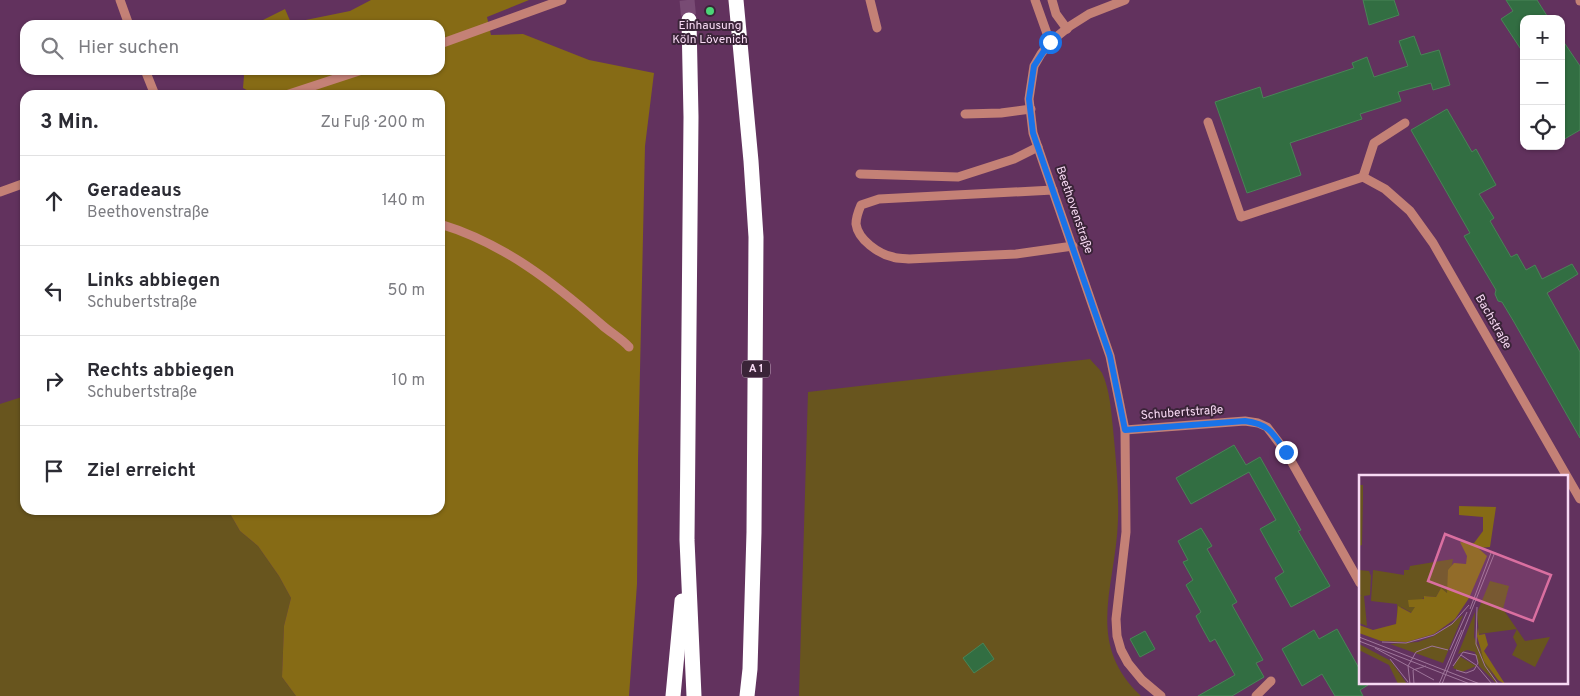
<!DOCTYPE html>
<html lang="de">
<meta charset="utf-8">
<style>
:root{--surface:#fff;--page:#f2f2f3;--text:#2b2b33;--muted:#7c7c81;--line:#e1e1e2}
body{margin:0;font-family:Overpass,sans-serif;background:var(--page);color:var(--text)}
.controls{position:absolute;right:15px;top:15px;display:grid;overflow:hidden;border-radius:10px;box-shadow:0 1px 4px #0004}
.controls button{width:45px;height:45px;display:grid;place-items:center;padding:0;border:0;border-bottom:1px solid var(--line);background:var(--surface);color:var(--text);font:25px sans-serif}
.stop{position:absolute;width:15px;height:15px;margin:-11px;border:4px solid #1a73e8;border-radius:50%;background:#fff}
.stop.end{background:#1a73e8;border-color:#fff;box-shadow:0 1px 5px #0008}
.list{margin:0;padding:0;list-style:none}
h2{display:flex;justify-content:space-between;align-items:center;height:65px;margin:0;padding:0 20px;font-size:21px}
h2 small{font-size:16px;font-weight:400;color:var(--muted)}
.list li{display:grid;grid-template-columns:32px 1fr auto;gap:15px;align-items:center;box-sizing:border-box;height:90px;padding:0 20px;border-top:1px solid var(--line)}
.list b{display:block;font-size:19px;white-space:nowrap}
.list p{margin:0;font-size:16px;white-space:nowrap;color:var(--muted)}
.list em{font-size:16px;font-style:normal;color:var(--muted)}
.icon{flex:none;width:28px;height:28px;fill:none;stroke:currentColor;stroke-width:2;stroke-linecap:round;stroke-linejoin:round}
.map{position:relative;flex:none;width:1580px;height:696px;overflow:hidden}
.search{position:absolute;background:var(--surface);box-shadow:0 1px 4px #0004;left:20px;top:20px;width:425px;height:55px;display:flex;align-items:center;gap:12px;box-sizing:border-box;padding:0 18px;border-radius:15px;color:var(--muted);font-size:19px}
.panel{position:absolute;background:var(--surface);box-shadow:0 1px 4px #0004;left:20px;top:90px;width:425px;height:425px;border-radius:15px}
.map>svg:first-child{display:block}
.green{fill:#68551e}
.forest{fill:#866b15}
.building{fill:#326e42;stroke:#498457}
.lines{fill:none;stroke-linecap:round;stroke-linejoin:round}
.highway-tunnel{stroke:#784b74;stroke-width:15;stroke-dasharray:15 8;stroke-linecap:butt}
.minor{stroke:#c48176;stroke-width:9}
.highway{stroke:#fff;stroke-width:15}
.route{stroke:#1a73e8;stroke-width:6}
.poi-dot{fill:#4bd677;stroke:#3a2438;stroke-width:2}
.labels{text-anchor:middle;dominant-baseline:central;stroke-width:4;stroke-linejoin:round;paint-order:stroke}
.shield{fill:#3a2438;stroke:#bfa3bc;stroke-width:1}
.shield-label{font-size:11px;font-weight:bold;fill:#f8daf4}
.poi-label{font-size:12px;fill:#f8daf4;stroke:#3a2438}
.street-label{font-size:12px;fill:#f8daf4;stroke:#3a2438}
.inset-road{fill:none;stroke:#9e759a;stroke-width:1}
.view{fill:#da6fa0;fill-opacity:0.15;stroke:#da6fa0;stroke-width:2.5}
.inset-edge{fill:none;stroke:#f8daf4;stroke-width:2.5}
</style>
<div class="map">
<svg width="1580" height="696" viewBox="0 0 1580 696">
<rect width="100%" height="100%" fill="#62325e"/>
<g class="green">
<path d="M1090,359C1093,363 1099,368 1102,373C1110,390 1111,411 1113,429C1116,460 1119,490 1118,520C1116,586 1084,643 1141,696H799L808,392Z"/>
<polygon points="25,396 25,510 228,510 240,531 258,546 279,576 291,598 284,626 282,677 296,696 0,696 0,404"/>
</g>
<polygon class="forest" points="371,0 529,0 487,17 491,35 523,34 589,60 654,73 645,146 638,460 637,584 629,696 296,696 282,677 284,626 291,598 279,576 258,546 240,531 228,510 440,510 440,95 256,95 243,88 244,76 242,70 440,70 440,25 253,25 285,9 291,23 350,11"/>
<g class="building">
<polygon points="1363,0 1394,0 1399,15 1369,25"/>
<polygon points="1506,0 1537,0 1549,19 1524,19 1524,54 1501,19 1513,11"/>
<polygon points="1414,36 1421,55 1439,50 1450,85 1433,90 1431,83 1398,92 1401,101 1360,114 1362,119 1290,143 1301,175 1247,193 1215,102 1260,87 1263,98 1354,68 1352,63 1367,57 1374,77 1408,66 1399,41"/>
<polygon points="1561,38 1580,66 1580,130 1561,141"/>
<polygon points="1447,109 1472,152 1476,149 1496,185 1479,194 1494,218 1490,221 1511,257 1517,254 1526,270 1535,265 1542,279 1572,264 1578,274 1547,293 1580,352 1580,438 1514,322 1502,302 1498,301 1495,294 1496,290 1464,236 1470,233 1411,130"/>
<polygon points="1234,445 1246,465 1260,457 1301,530 1298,531 1330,586 1291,607 1275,578 1284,572 1260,529 1276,520 1249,472 1191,504 1176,478"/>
<polygon points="1201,528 1212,546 1207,549 1237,602 1232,605 1263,660 1256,663 1264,677 1232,696 1198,696 1235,675 1215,639 1210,642 1200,624 1196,616 1201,612 1186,585 1193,580 1183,562 1188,560 1178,541"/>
<polygon points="1337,629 1360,670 1360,682 1367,682 1368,685 1360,690 1363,696 1335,696 1322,674 1302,686 1282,649 1314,630 1319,639"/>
<polygon points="1145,631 1155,649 1140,657 1130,639"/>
<polygon points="983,643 994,659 974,673 963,658"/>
</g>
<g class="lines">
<polyline class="highway-tunnel" points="687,0 689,20"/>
<g class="minor">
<polyline points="120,0 129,25"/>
<polyline points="870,0 877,28"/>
<polyline points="1035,0 1050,42"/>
<polyline points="1052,0 1056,14 1067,29"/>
<polyline points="1125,0 1089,14 1070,26 1050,42 1041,54 1034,66 1029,99 1033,133 1110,356 1125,430 1126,532 1116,619 1117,636 1121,650 1128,663 1142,680 1161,696"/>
<polyline points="1580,0 1580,1"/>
<polyline points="440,44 562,0"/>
<polyline points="145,70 155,95"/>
<polyline points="286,95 362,70"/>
<polyline points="965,114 1001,113 1031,109"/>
<polyline points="1208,122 1241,217 1363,177"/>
<polyline points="860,174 958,177 1014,159 1038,147"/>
<polyline points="1363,177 1385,189 1410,211 1433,243 1580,499"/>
<polyline points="1363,177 1374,143 1405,123"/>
<path d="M1053,190L879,199L861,205C858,212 856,217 856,224C858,240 879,254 893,257C898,259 904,258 909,259L1016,254L1073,246"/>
<polyline points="0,192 25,183"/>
<path d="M440,224C503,243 553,282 602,325C611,333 622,339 629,347"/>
<polyline points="1125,430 1245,421 1258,423 1267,427 1286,452 1360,583"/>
<polyline points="1256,696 1271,681"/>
</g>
<g class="highway">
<polyline points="736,0 751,161 756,237 754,532 750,669 747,696"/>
<polyline points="689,20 691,117 687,540 694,696"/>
<polyline points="673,696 682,601"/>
</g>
</g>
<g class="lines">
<path class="route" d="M1050,42L1034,66L1029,99L1033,133L1110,356L1125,430L1245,421C1269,424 1273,433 1286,452"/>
</g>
<circle class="poi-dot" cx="710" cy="11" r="5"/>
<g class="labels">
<rect class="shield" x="742" y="360.5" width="28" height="17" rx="4"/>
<g class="shield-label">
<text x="756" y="369">A 1</text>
</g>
<g class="poi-label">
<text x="710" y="26">Einhausung<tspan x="710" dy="14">Köln Lövenich</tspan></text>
</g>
<g class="street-label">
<text transform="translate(1074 210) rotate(71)">Beethovenstraße</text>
<text transform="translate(1493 322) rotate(60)">Bachstraße</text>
<text transform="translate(1182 413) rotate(-4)">Schubertstraße</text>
</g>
</g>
<g transform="translate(1359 475)">
<rect width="209" height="209" fill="#62325e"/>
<path d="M0,10H4V24L3,70L0,71ZM94,84L88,118L82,113L77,122L66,121L53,138L42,132L39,148L38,129L12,126L14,95L45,100V95H50L51,91ZM0,95L10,96L12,101L11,120L5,121L8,151L0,148V121H3L0,120ZM131,106L150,111L144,134L166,166L191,162L176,192L153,180L158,170L154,162L158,154L120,159L118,138ZM116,137L115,162L138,209L120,191L116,177L108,175L99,179ZM104,140L84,188L31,169L59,167L75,161ZM0,169L32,186L48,209H39L30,190L0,175ZM100,181L117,191L103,197L94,193Z" fill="#68551e"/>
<path d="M100,31L137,32L131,72L119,73L128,81L110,123L96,144L75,159L48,167L22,166L0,158V150L14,155L37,149L39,131L52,138L56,132H50L49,125L65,124V121L77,122L82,113L88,118L89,95L95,88L107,89L108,81L101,67L115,68L124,56V42L100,40ZM119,152L120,160L126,159L129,170L125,176L146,209L139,205L125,186L118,161Z" fill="#866b15"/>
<path class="inset-road" d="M118,132L117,169L126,191L139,209M111,134L132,78M0,162L121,209M0,166L111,209M23,167L47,168L75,160L93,149L110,130M16,173L75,205M91,175L108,137M102,180L117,190L133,209M31,184L49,207M94,191L104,177L117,180L119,188L115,195L107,198L97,195M51,209L49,191L57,177L73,171L89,175M55,209L54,195L67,191M80,209L103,155M83,209L136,77"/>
<path class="view" d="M86,59L192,100L174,146L69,106Z"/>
<rect width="209" height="209" class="inset-edge"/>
</g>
</svg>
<div class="controls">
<button>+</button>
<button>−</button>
<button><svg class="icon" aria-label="locate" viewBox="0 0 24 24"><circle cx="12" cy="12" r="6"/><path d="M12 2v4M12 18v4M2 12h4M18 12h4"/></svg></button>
</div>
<div class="stop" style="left:1050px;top:42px"></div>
<div class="stop end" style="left:1286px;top:452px"></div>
<div class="search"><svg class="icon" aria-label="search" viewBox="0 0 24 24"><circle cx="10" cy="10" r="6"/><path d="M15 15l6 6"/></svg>Hier suchen</div>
<section class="panel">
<h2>3 Min.<small>Zu Fuß · 200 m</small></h2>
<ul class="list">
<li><svg class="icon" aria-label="ahead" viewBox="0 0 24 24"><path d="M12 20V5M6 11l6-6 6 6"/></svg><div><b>Geradeaus</b><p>Beethovenstraße</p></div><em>140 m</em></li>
<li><svg class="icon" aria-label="left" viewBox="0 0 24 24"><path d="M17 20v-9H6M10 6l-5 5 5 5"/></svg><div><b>Links abbiegen</b><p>Schubertstraße</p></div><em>50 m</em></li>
<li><svg class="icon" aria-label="right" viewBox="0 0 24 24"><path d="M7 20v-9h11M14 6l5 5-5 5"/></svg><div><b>Rechts abbiegen</b><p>Schubertstraße</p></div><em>10 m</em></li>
<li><svg class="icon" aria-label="arrive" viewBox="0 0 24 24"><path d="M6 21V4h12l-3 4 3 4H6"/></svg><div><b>Ziel erreicht</b></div></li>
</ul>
</section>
</div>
